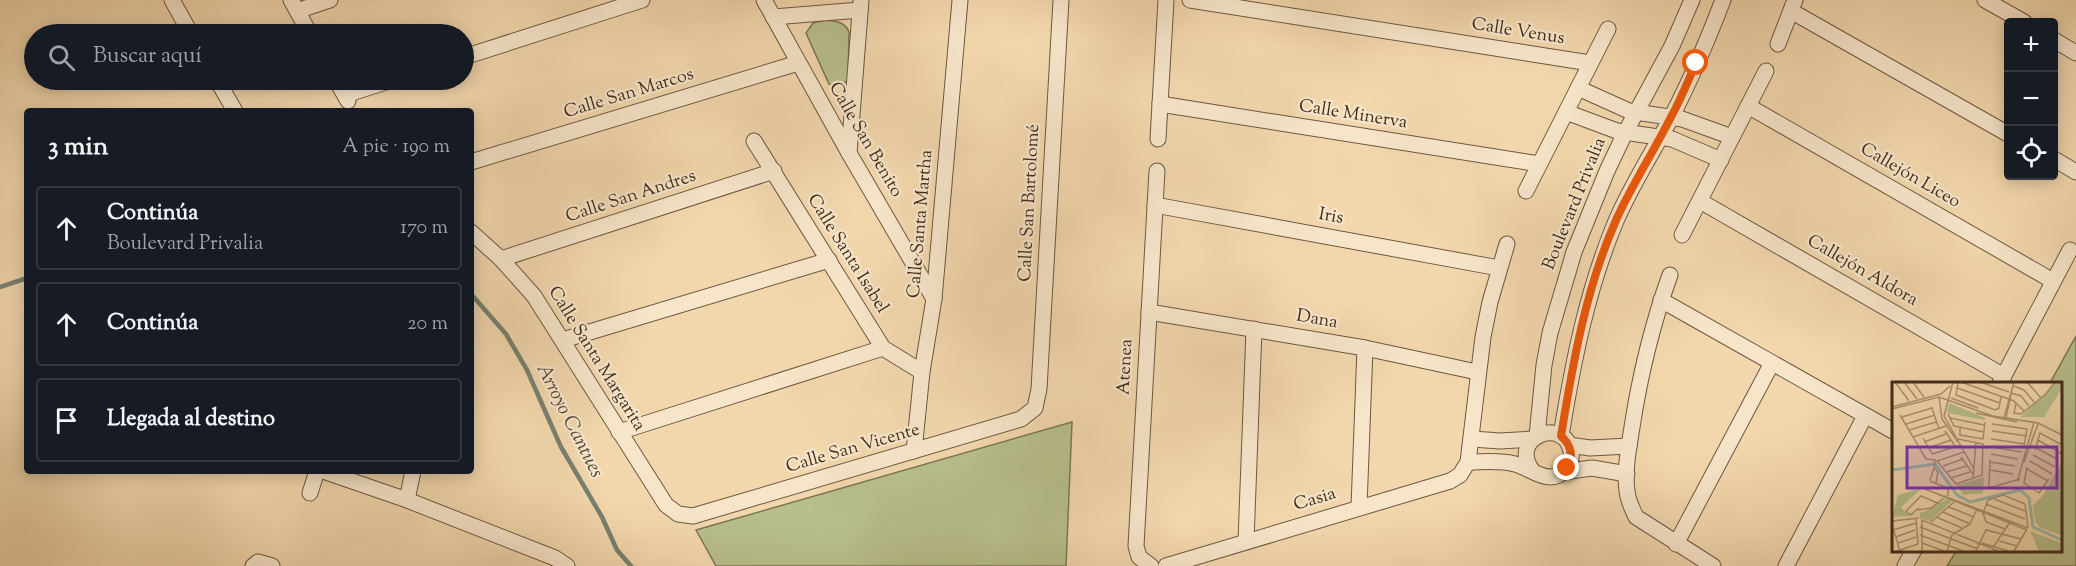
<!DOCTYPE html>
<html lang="es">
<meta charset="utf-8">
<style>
:root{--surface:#171b24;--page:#242831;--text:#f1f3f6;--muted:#9ea1a6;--line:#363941}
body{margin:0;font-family:"Sorts Mill Goudy",serif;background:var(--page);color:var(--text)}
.controls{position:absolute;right:18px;top:18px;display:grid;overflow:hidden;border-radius:6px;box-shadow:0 3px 15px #0003}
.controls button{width:54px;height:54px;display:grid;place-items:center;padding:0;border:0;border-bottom:2px solid var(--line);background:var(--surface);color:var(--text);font:30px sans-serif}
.stop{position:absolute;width:18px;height:18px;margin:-14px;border:4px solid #ea580c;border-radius:50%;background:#fff}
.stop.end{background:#ea580c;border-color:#fff;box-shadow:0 2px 6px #0008}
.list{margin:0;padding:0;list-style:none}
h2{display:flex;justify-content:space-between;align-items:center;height:78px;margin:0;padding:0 24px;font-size:26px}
h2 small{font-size:20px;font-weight:400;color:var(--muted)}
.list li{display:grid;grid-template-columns:39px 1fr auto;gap:18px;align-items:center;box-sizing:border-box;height:84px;margin:0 12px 12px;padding:0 12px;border:2px solid var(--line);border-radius:6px}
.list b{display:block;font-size:22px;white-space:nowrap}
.list p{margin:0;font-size:20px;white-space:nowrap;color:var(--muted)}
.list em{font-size:20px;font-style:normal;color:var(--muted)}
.icon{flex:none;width:33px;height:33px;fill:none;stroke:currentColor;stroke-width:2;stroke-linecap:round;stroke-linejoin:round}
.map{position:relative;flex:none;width:2076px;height:566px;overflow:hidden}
.search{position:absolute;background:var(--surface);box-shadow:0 3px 15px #0003;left:24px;top:24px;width:450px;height:66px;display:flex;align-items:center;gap:15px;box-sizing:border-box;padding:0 21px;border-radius:33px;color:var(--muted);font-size:22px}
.panel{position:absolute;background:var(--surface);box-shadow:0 3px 15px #0003;left:24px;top:108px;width:450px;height:366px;border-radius:6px}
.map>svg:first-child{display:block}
.green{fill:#b7bf8d;stroke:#7c7654;stroke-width:1.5}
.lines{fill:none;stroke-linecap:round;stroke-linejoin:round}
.stream{stroke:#778170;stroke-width:4.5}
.minor-casing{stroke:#6d5740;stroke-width:17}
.minor{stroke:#f7e5ca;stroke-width:15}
.route{stroke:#ea580c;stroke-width:8}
.labels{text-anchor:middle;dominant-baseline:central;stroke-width:4.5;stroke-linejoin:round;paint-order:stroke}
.street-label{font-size:18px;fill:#412c1b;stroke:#f7e5ca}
.water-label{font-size:20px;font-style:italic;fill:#534837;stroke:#f7e5ca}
.inset-river{fill:none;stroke:#9bbaa9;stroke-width:3}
.inset-road{fill:none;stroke:#ab9373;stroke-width:1.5}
.view{fill:#7b2cbf;fill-opacity:0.15;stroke:#7b2cbf;stroke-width:3}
.inset-edge{fill:none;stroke:#412c1b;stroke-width:3}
</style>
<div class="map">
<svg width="2076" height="566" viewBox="0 0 2076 566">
<rect width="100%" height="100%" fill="#f2d7ad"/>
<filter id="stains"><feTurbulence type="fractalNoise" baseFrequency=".00333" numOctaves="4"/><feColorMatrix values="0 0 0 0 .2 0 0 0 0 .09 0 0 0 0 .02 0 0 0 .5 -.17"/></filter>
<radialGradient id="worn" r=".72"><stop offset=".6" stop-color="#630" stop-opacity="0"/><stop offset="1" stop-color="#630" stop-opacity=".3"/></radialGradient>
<g class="green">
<path d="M825,20C834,21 845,21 849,32L848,79C844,87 836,86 829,84L806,33L813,23Z"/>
<polygon points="2076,336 2076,566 1947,566 1957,550 2060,550 2060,383 2050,383"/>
<polygon points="1072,422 1066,566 716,566 696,530"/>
</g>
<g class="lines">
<g class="stream">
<polyline points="0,287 27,278"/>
<polyline points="471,294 506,334 527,370 561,447 602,517 617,550 631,566"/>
</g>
<defs>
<g id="minor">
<polyline points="172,0 191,34"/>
<polyline points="291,0 310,34"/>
<polyline points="764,0 849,153 934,299"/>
<polyline points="1190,0 1590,63"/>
<polyline points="1985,0 2024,22"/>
<polyline points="297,11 330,0"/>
<polyline points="1791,11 2008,134"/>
<polyline points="773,17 860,10"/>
<polyline points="2054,40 2076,53"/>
<polyline points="1778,44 1795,0"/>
<polyline points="464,57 642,0"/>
<polyline points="217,80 235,111"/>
<polyline points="336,80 348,101"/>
<polyline points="1578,88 1629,111 1682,119 1732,137"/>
<polyline points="345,95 392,80"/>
<polyline points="1160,104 1539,164"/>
<polyline points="1748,106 2053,281"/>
<polyline points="1566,112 1617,131 1672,139 1721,160"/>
<polyline points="1158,139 1166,0"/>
<polyline points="754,141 883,348 922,372"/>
<polyline points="849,153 861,0"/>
<polyline points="2054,159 2076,172"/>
<polyline points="471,162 798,63"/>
<polyline points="1526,191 1608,29"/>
<polyline points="1700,201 2004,376"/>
<polyline points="1155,205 1499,268"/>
<polyline points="471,232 501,259 534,296 666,505 678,514 693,516 1021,419 1035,408 1039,389 1061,0"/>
<polyline points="1682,235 1766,71"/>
<polyline points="501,259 774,171"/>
<path d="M1670,275C1652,325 1640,375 1632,427C1629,447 1624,471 1627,491C1628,501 1632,508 1636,517L1713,566"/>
<polyline points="1661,300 1893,431"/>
<polyline points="1149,312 1365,348 1477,372"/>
<polyline points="563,340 829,260"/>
<polyline points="2000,383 2070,250"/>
<polyline points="619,432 883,348"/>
<polyline points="1537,436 1544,365 1550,333 1574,252 1607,171 1625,133 1672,46 1692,0"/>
<path d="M1561,436C1573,362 1587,290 1616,221C1632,184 1653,152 1672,116C1691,79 1708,39 1723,0"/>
<polyline points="1472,439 1500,441 1533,439"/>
<polyline points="1569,445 1590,448 1629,446"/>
<polyline points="914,451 922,372 934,299 960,0"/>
<path d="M1468,462C1484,462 1500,460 1515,464C1527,467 1538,477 1550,477C1556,477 1562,474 1566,469C1570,464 1572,458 1571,452C1566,416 1508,436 1532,470"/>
<polyline points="323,471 407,500 555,558 567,566"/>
<polyline points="1563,472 1592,468 1627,474"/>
<polyline points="310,493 317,471"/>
<polyline points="407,500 413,471"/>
<polyline points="1359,507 1365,348"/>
<polyline points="1246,541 1254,329"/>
<polyline points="1676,544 1772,363"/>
<polyline points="253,566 258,562 272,566"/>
<polyline points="1151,566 1139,557 1136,546 1157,171"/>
<polyline points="1166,566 1450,481 1460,475 1468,462 1483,337 1490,302 1507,244"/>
<polyline points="1786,566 1865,416"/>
<polyline points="1905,566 1914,550"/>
</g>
</defs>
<use href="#minor" class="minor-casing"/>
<use href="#minor" class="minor"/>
</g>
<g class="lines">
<path class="route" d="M1567,468C1574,456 1571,445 1561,436C1573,362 1586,287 1617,218C1633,183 1654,151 1671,117C1681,99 1688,81 1696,63"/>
</g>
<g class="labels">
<g class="street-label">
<text transform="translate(1518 32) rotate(9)">Calle Venus</text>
<text transform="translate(629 94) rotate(-17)">Calle San Marcos</text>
<text transform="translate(1353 115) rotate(9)">Calle Minerva</text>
<text transform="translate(865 140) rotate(60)">Calle San Benito</text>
<text transform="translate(1910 176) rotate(30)">Callejón Liceo</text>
<text transform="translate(631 197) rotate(-18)">Calle San Andres</text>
<text transform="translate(1030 203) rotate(-87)">Calle San Bartolomé</text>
<text transform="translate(1575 204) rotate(-68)">Boulevard Privalia</text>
<text transform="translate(1331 217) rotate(10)">Iris</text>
<text transform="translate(921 224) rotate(-85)">Calle Santa Martha</text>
<text transform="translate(847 254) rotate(58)">Calle Santa Isabel</text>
<text transform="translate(1862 271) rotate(30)">Callejón Aldora</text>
<text transform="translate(1317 320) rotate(10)">Dana</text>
<text transform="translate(596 359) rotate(58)">Calle Santa Margarita</text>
<text transform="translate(1126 367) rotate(-87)">Atenea</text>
<text transform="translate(853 449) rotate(-16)">Calle San Vicente</text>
<text transform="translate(1315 500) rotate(-17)">Casia</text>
</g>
<g class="water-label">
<text transform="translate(569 421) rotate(63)">Arroyo Cantues</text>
</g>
</g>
<g transform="translate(1892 382)">
<rect width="170" height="170" fill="#f2d7ad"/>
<path d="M164,0H169V8L152,35H129ZM57,21L93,36V38L55,31ZM169,81V153L148,146L143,139L141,123L152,112ZM92,95L91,111L71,113L65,103ZM30,106L9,125L16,133L32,130L55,117L60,119L38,139L28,136V131L17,134L0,135L6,113ZM138,149L169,161V169H147Z" fill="#b7bf8d"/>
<path class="inset-river" d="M0,88L43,82L65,113L78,120L128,108L137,116L141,145L170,158"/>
<path class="inset-road" d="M3,0L17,19M12,0L25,17M21,0L32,15M61,0L52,34L82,87M66,0L64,13L103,28L107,26L109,15M69,0L122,19L132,29M88,0L117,10M135,0L149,16M122,4L132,8L142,20M65,6L108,21M119,11L129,14L137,24M47,15L50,37L66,60M59,16L86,26M124,21L122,31L129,32L153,13L163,0M0,25L49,12L58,4M0,27L47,15L101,34L146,41L170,53M84,31L125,40M56,32L62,44L92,50M8,33L34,77L43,78L42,86M10,35L40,26L47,47M112,35L122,0M58,36L92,43M114,36L120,7M14,42L43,33M100,42L135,47L132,64M68,45V53L91,57L93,40M17,48L44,40M53,49L63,64M100,49L135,54M21,55L54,44M31,56L40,72M66,57L91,62L90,93L64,102L45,79L72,70M99,57L133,62M146,58L170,72M32,60L54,52M99,65L130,70M36,66L59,58M144,66L167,78M143,68L148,51L170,63M40,72L69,63M99,72L126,77M141,73L163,85M69,75L81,92M98,77L97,106L128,97L125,99M138,79L160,92M98,80L123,84M132,80L146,42M51,84L71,77M135,85L132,101L147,111L157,97M135,87L156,99M98,88L121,92M55,90L74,84M59,96L78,90M81,97L84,60M126,97L142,40M38,98L42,86L46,90L44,101M102,117L133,129M94,122L133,137M57,125L82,135M27,126L18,133L14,129L29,114L48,122M25,128L39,126L56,113V106L38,99M51,130L78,142M44,135L70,146M24,137L26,162M0,139L27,136M39,140L63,119M0,143L8,169M28,145L86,167M113,147L94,140L91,131L96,118L111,113L133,122L136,146M1,148L24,141M135,148L33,107L136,146M28,153L71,169M4,155L23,148M107,159L125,164M6,161L24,155M30,161L52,169M90,161L116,169M100,167L118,140M5,169L26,162M30,169V138L106,169M55,169L60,153L78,142L85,127M84,169L94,148L129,157M122,169L135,147"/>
<path class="view" d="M15,65H165V106H15Z"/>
<rect width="170" height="170" class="inset-edge"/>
</g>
<rect width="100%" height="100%" filter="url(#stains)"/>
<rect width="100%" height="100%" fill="url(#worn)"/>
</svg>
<div class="controls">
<button>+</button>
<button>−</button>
<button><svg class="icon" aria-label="locate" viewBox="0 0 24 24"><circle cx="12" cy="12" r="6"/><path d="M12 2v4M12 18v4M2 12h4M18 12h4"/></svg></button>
</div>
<div class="stop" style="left:1696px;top:63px"></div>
<div class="stop end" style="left:1567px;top:468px"></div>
<div class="search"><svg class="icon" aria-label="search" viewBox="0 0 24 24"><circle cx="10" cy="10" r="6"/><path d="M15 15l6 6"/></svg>Buscar aquí</div>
<section class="panel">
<h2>3 min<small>A pie · 190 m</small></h2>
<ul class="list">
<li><svg class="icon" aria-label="ahead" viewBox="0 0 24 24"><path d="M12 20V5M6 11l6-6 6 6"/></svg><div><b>Continúa</b><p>Boulevard Privalia</p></div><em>170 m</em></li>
<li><svg class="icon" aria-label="ahead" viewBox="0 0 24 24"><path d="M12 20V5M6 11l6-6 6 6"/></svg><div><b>Continúa</b></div><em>20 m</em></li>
<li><svg class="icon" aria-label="arrive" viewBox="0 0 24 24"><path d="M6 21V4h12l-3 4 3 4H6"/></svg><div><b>Llegada al destino</b></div></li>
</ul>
</section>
</div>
